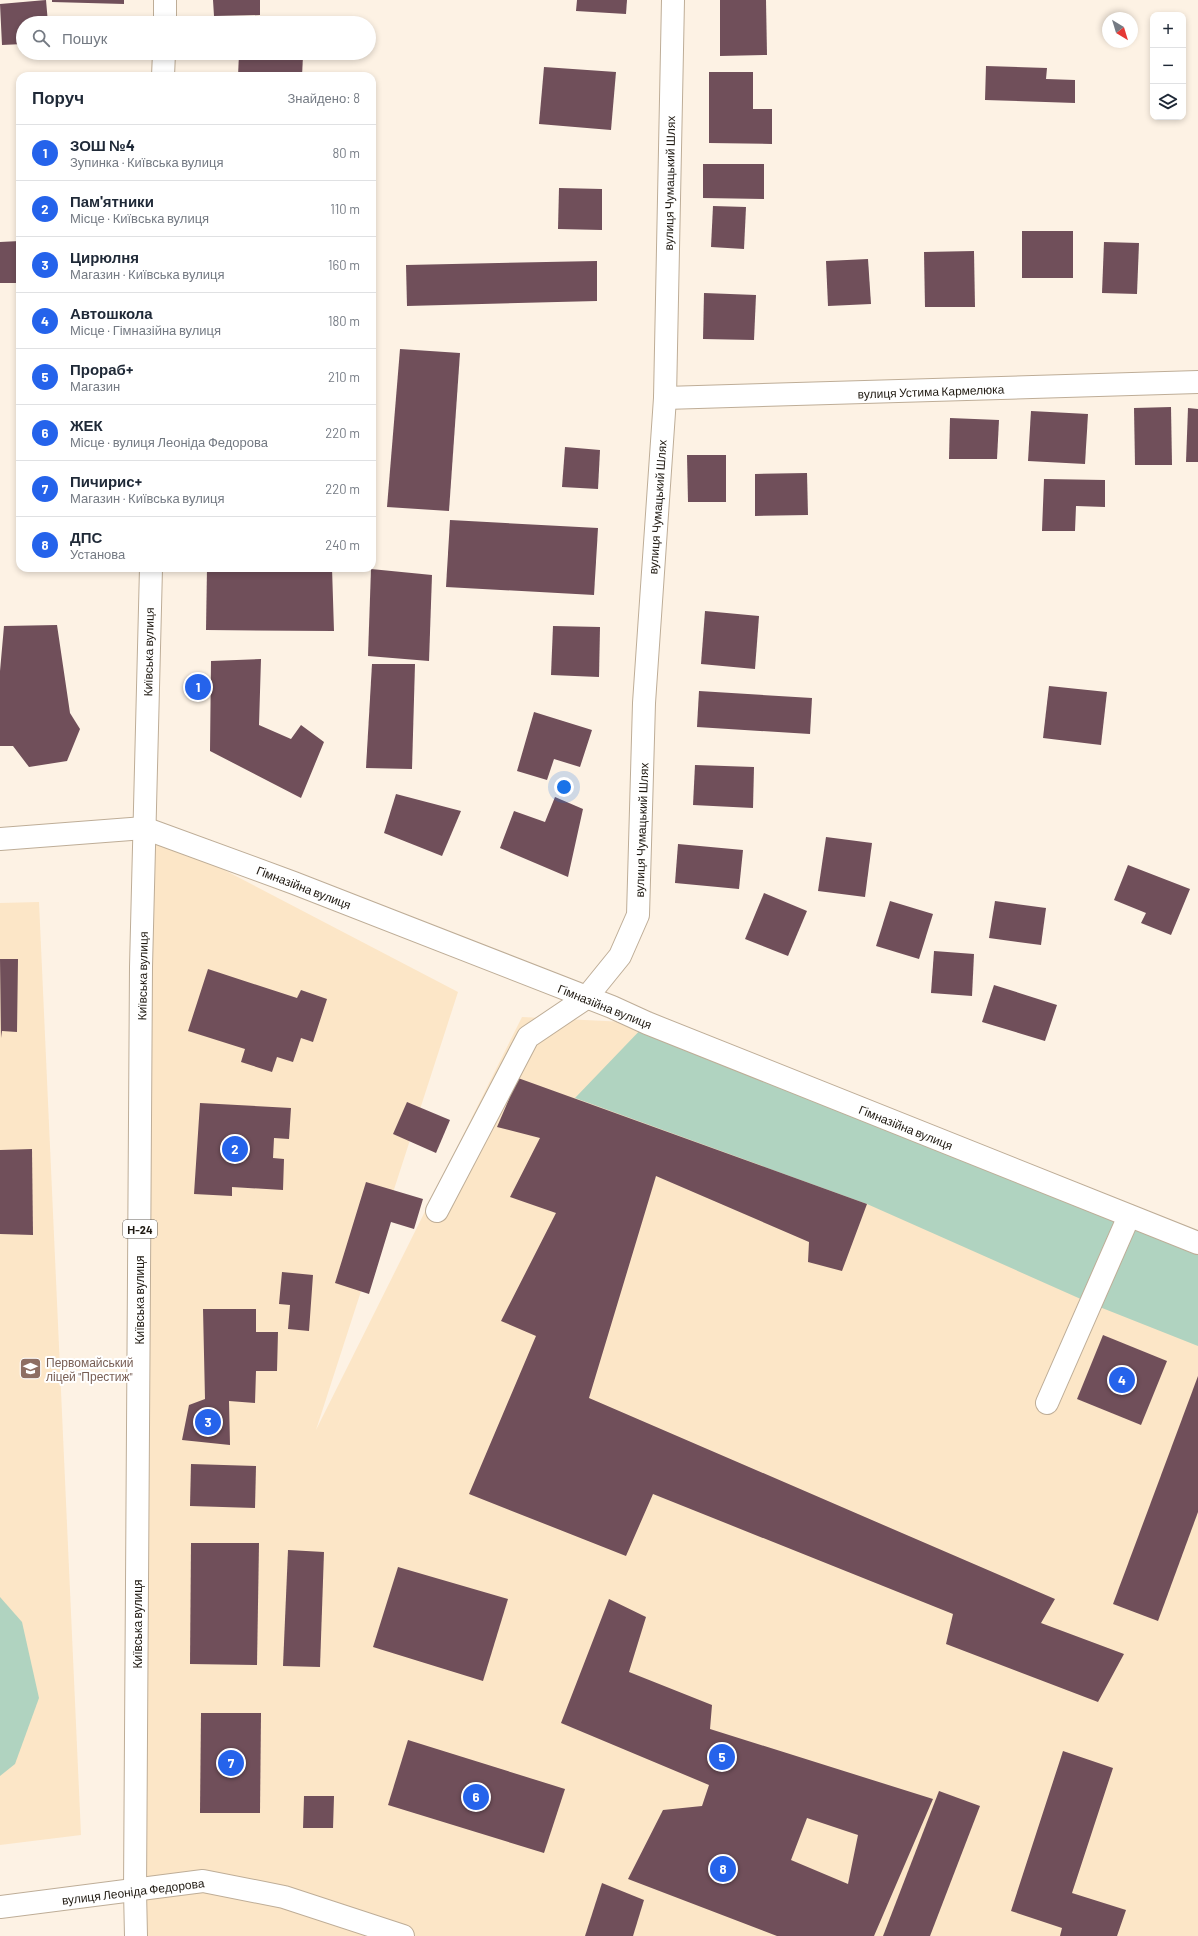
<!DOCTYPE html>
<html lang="uk">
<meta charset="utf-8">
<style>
:root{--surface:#fff;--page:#f2f2f3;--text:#1f2937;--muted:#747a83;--line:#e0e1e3;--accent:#2563eb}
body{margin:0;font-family:Barlow,sans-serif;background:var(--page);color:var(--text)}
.controls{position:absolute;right:12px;top:12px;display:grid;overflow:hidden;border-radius:8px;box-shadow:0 2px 6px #0003}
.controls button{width:36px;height:36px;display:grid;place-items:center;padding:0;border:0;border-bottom:1px solid var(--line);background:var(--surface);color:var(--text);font:20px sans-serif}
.compass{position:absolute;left:1102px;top:12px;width:36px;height:36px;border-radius:50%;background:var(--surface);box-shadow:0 2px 6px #0003;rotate:142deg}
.you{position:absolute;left:564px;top:787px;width:14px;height:14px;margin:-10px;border:3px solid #fff;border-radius:50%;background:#1a73e8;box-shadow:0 0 0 6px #1a73e833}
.badge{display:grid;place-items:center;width:26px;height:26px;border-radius:50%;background:var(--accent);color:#fff;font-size:13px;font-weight:700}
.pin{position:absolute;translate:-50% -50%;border:2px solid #fff;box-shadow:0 1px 4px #0006}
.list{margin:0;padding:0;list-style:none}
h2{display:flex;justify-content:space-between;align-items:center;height:52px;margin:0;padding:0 16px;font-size:17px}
h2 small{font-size:13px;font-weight:400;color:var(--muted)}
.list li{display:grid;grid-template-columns:26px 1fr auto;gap:12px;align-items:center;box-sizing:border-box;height:56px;padding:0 16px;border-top:1px solid var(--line)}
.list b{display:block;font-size:15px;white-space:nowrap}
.list p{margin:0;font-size:13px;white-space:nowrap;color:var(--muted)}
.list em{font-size:13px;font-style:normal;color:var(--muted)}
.icon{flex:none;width:22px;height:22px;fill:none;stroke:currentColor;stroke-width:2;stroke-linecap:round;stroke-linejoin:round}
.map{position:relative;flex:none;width:1198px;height:1936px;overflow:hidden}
.search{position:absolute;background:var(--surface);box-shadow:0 2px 6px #0003;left:16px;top:16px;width:360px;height:44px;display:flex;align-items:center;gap:10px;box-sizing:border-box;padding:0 14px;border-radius:22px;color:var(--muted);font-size:15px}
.panel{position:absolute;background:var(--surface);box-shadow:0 2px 6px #0003;left:16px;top:72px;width:360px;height:500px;border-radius:12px}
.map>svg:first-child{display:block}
.built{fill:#fce6c7}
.green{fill:#b0d3c0}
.building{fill:#704f5a;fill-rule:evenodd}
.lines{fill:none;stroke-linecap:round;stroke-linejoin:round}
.minor-casing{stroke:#bead97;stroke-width:24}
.major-casing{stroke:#bead97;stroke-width:24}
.minor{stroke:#fff;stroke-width:22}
.major{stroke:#fff;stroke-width:22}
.labels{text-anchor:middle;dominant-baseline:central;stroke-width:4;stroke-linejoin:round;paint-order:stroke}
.shield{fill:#fff;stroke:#625e58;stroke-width:1}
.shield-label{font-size:11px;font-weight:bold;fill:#1f1911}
.street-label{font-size:12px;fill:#1f1911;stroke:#fff}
.education-label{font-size:12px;fill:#785e54;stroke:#fff;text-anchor:start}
</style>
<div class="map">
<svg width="1198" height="1936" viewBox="0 0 1198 1936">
<rect width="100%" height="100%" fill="#fdf2e4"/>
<g class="built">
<polygon points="144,828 458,992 316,1430 522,1017 647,1023 1198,1243 1198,1936 136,1936"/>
<polygon points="39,902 81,1835 0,1845 0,903"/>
</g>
<g class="green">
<polygon points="647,1023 1198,1243 1198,1346 1092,1304 867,1204 575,1098"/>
<polygon points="0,1597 22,1622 39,1698 15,1764 0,1776"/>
</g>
<g class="building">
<polygon points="46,0 48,23 23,23 23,44 2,45 0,4"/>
<polygon points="52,0 124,0 124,4 52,2"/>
<polygon points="213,0 260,0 260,15 214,16"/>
<polygon points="577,0 627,0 626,14 576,11"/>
<polygon points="720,0 766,0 767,55 720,56"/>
<polygon points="239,54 303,56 302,76 238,76"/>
<polygon points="986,66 1047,68 1046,79 1075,80 1075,103 985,100"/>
<polygon points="544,67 616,72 611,130 539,124"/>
<polygon points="709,72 753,72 753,109 772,109 772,144 709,143"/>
<polygon points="703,164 764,164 764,199 703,198"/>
<polygon points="559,188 602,189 602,230 558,229"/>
<polygon points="713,206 746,207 744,249 711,247"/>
<rect x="1022" y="231" width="51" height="47"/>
<polygon points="20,241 20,283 0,283 0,242"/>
<polygon points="1104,242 1139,243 1137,294 1102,293"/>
<polygon points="974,251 975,307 925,307 924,252"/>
<polygon points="868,259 871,304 828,306 826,261"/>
<polygon points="597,261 597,301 407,306 406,265"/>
<polygon points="704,293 756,295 754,340 703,339"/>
<rect x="18" y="335" width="2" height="34"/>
<polygon points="400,349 460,353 449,511 387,507"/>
<polygon points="1171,407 1172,465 1135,465 1134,408"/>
<polygon points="1188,408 1198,409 1198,462 1186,462"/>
<polygon points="1031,411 1088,414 1085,464 1028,461"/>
<polygon points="950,418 999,420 997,459 949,459"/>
<polygon points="565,447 600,450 598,489 562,487"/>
<polygon points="687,455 726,455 726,502 688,502"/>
<polygon points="807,473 808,515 755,516 755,474"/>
<polygon points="1044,479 1105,480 1105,507 1076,506 1075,531 1042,531"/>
<polygon points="450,520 598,528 594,595 446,587"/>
<polygon points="207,568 332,568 334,631 206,630"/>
<polygon points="371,569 432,575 429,661 368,656"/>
<polygon points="705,611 759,616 755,669 701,664"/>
<polygon points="57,625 70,713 80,729 67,761 29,767 13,746 0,746 0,671 4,626"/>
<polygon points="553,626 600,627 599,677 551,675"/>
<polygon points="261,659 259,725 291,739 301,725 324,742 301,798 210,751 211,661"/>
<polygon points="372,664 415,664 412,769 366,768"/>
<polygon points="1049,686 1107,692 1101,745 1043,738"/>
<polygon points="699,691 812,698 810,734 697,727"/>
<polygon points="534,712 592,730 580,767 554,759 547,780 517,771"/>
<polygon points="695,765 754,767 753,808 693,805"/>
<polygon points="396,794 461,811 442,856 384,833"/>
<polygon points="555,797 583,809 568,877 500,848 514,811 545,822"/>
<polygon points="826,837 872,843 865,897 818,891"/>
<polygon points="678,844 743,850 739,889 675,883"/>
<polygon points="1128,865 1190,889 1171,935 1141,923 1146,913 1114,900"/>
<polygon points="764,893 807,911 788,956 745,939"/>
<polygon points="890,901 933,914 919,959 876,946"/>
<polygon points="995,901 1046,908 1041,945 989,938"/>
<polygon points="934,951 974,954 972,996 931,993"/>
<polygon points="0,959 18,959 17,1032 2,1031 1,1038"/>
<polygon points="208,969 297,998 301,990 327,999 313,1042 301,1038 293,1062 277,1057 272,1072 241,1062 245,1049 188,1031"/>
<polygon points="994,985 1057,1005 1045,1041 982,1022"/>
<polygon points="518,1078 867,1204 842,1271 808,1262 809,1242 656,1176 589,1398 1055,1599 1041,1623 1124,1654 1098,1702 946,1644 953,1614 653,1494 626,1556 469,1494 536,1336 501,1321 556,1213 510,1197 540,1138 497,1127"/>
<polygon points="407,1102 450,1120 436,1153 393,1134"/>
<polygon points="200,1103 291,1108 289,1139 274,1138 273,1158 284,1159 283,1190 232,1187 232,1196 194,1194"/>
<polygon points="32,1149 33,1235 0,1234 0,1150"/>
<polygon points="366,1182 423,1199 414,1229 391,1222 369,1294 335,1283"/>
<polygon points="282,1272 313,1275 309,1331 288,1329 290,1305 279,1304"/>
<polygon points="203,1309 256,1309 256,1332 278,1332 277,1371 256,1371 255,1403 229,1401 230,1445 182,1440 189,1405 205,1399"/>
<polygon points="1103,1335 1167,1361 1141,1425 1077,1399"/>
<polygon points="1198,1376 1198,1512 1158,1621 1113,1604"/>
<polygon points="191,1464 256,1466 255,1508 190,1506"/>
<polygon points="191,1543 259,1543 257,1665 190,1664"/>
<polygon points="288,1550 324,1552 320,1667 283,1666"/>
<polygon points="398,1567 508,1599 483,1681 373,1647"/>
<path d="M609,1599L646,1617L629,1672L712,1705L710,1729L933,1799L874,1936H777L628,1879L663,1810L702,1806L709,1785L561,1723ZM807,1818L858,1835L848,1884L791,1860Z"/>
<polygon points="201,1713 261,1713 260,1813 200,1813"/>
<polygon points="408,1740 565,1789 544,1853 388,1805"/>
<polygon points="1063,1751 1113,1768 1072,1893 1126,1910 1117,1936 1060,1936 1062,1928 1011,1911"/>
<polygon points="939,1791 980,1806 930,1936 883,1936"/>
<polygon points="304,1796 334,1796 333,1828 303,1828"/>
<polygon points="602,1883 644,1900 633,1936 585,1936"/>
</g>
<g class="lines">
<defs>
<g id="minor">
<polyline points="665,398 1198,382"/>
<polyline points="0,839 144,828 294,883 612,1007 647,1023 1198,1243"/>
<polyline points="437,1211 528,1037 586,998 620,956 638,915 644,703 665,398 673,0"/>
<polyline points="1047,1403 1129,1216"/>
<polyline points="0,1907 203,1881 284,1897 403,1936"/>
</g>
<g id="major">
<polyline points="165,23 165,0"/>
<polyline points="163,76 164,53"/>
<polyline points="136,1936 135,1891 141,967 151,568"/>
</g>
</defs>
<use href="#minor" class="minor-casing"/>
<use href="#major" class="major-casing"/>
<use href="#minor" class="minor"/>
<use href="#major" class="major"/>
</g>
<defs>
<symbol id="school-square" viewBox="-11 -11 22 22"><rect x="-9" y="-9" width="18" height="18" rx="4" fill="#8d6e63" stroke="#fff"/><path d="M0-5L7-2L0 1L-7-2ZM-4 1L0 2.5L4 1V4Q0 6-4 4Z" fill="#fff"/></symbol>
</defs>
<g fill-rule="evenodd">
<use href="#school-square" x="18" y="1356" width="25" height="25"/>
</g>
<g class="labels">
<rect class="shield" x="123" y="1220" width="34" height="18" rx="3"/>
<g class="shield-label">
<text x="140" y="1229">Н-24</text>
</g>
<g class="street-label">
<text transform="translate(669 183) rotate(-89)">вулиця Чумацький Шлях</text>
<text transform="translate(931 391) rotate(-2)">вулиця Устима Кармелюка</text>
<text transform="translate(657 507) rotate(-86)">вулиця Чумацький Шлях</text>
<text transform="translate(148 652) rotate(-89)">Київська вулиця</text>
<text transform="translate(641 830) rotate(-88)">вулиця Чумацький Шлях</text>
<text transform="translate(304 887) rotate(21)">Гімназійна вулиця</text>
<text transform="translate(142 976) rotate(-89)">Київська вулиця</text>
<text transform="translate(605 1006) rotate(22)">Гімназійна вулиця</text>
<text transform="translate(906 1127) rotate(22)">Гімназійна вулиця</text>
<text transform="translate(139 1300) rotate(-90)">Київська вулиця</text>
<text transform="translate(137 1624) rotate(-90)">Київська вулиця</text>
<text transform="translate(133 1891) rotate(-7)">вулиця Леоніда Федорова</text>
</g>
<g class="education-label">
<text x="46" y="1362">Первомайський<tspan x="46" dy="14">ліцей "Престиж"</tspan></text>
</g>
</g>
</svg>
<div class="controls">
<button>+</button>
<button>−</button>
<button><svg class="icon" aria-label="layers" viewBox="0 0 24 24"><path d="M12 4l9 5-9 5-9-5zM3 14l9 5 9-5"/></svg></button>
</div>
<svg class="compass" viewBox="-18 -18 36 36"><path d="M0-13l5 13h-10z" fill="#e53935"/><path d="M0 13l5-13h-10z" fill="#747a83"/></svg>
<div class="you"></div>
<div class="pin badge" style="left:198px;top:687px">1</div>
<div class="pin badge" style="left:235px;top:1149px">2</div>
<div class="pin badge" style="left:208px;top:1422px">3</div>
<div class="pin badge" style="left:1122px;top:1380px">4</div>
<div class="pin badge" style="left:722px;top:1757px">5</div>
<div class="pin badge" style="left:476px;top:1797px">6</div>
<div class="pin badge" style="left:231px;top:1763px">7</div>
<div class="pin badge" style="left:723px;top:1869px">8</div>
<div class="search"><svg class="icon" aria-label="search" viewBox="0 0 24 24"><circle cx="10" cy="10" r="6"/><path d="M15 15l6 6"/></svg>Пошук</div>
<section class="panel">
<h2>Поруч<small>Знайдено: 8</small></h2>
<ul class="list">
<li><span class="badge">1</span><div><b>ЗОШ №4</b><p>Зупинка · Київська вулиця</p></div><em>80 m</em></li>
<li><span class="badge">2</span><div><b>Пам'ятники</b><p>Місце · Київська вулиця</p></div><em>110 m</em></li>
<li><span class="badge">3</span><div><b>Цирюлня</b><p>Магазин · Київська вулиця</p></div><em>160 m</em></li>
<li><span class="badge">4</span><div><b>Автошкола</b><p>Місце · Гімназійна вулиця</p></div><em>180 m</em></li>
<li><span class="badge">5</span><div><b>Прораб+</b><p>Магазин</p></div><em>210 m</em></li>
<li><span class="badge">6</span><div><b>ЖЕК</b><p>Місце · вулиця Леоніда Федорова</p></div><em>220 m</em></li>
<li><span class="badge">7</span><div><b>Пичирис+</b><p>Магазин · Київська вулиця</p></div><em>220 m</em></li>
<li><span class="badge">8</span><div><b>ДПС</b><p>Установа</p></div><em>240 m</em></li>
</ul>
</section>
</div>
